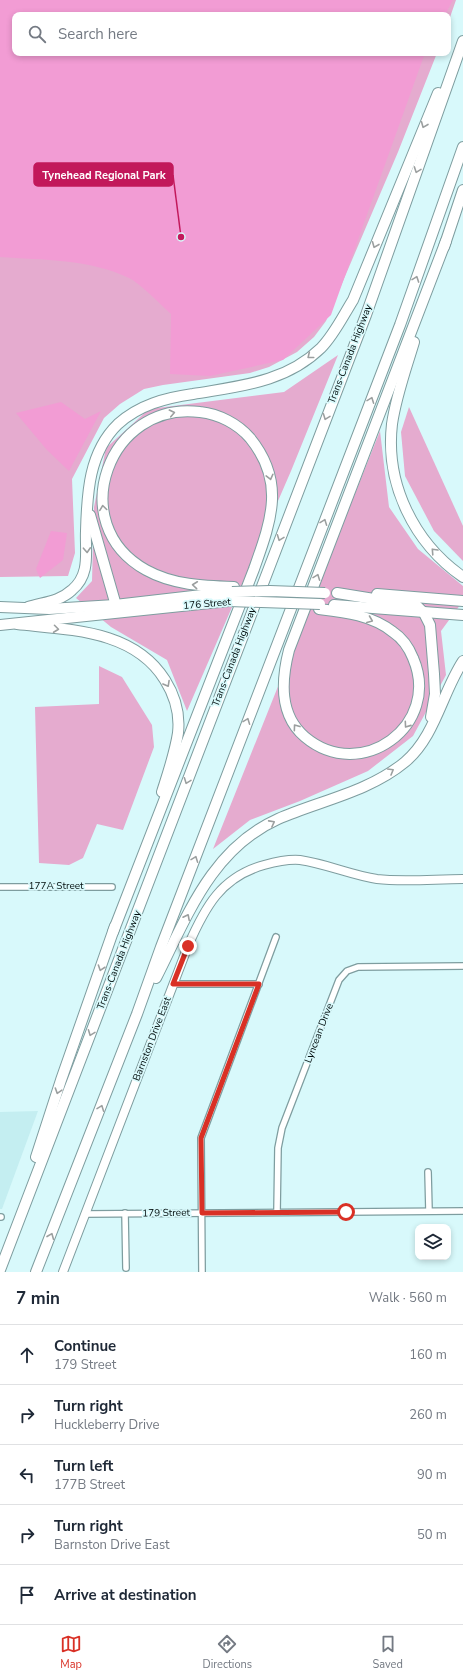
<!DOCTYPE html>
<meta charset="utf-8">
<style>
:root{--surface:#fff;--page:#f2f2f3;--text:#1f2937;--muted:#747a83;--line:#e0e1e3;--accent:#d93025}
body{margin:0;font-family:"Nunito Sans",sans-serif;background:var(--page);color:var(--text)}
.controls{position:absolute;right:12px;bottom:12px;display:grid;overflow:hidden;border-radius:8px;box-shadow:0 2px 6px #0003}
.controls button{width:36px;height:36px;display:grid;place-items:center;padding:0;border:0;border-bottom:1px solid var(--line);background:var(--surface);color:var(--text);font:20px sans-serif}
.stop{position:absolute;width:12px;height:12px;margin:-9px;border:3px solid #d93025;border-radius:50%;background:#fff}
.stop.end{background:#d93025;border-color:#fff;box-shadow:0 1px 4px #0008}
.list{margin:0;padding:0;list-style:none}
h2{display:flex;justify-content:space-between;align-items:center;height:52px;margin:0;padding:0 16px;font-size:17px}
h2 small{font-size:13px;font-weight:400;color:var(--muted)}
.list li{display:grid;grid-template-columns:26px 1fr auto;gap:12px;align-items:center;box-sizing:border-box;height:60px;padding:0 16px;border-top:1px solid var(--line)}
.list b{display:block;font-size:15px;white-space:nowrap}
.list p{margin:0;font-size:13px;white-space:nowrap;color:var(--muted)}
.list em{font-size:13px;font-style:normal;color:var(--muted)}
.icon{flex:none;width:22px;height:22px;fill:none;stroke:currentColor;stroke-width:2;stroke-linecap:round;stroke-linejoin:round}
.map{position:relative;flex:none;width:463px;height:1272px;overflow:hidden}
.search{position:absolute;background:var(--surface);box-shadow:0 2px 6px #0003;left:12px;right:12px;top:12px;height:44px;display:flex;align-items:center;gap:10px;box-sizing:border-box;padding:0 14px;border-radius:8px;color:var(--muted);font-size:15px}
.sheet{height:352px;background:var(--surface)}
nav{display:flex;justify-content:space-around;align-items:center;box-sizing:border-box;height:56px;border-top:1px solid var(--line);background:var(--surface);font-size:11px;color:var(--muted)}
nav a{display:grid;justify-items:center;gap:2px}
nav .on{color:var(--accent)}
.map>svg:first-child{display:block}
.built{fill:#c4eef1}
.green{fill:#e5abcf}
.forest{fill:#f29cd4}
.lines{fill:none;stroke-linecap:round;stroke-linejoin:round}
.street-casing{stroke:#7e9d9f;stroke-width:8}
.secondary-casing{stroke:#7e9d9f;stroke-width:10}
.highway-casing{stroke:#7e9d9f;stroke-width:12}
.street{stroke:#fff;stroke-width:5.5}
.secondary{stroke:#fff;stroke-width:8}
.highway{stroke:#fff;stroke-width:10}
.highway-bridge-casing{stroke:#7e9d9f;stroke-width:12;stroke-linecap:butt}
.highway-bridge{stroke:#fff;stroke-width:10}
.oneway{stroke:#9b9f9f}
.route{stroke:#d93025;stroke-width:5}
.labels{text-anchor:middle;dominant-baseline:central;stroke-width:3.5;stroke-linejoin:round;paint-order:stroke}
.street-label{font-size:10px;fill:#051010;stroke:#d8f9fb}
.leader{fill:none;stroke:#c2185b;stroke-width:1.5}
.callout-dot{fill:#c2185b;stroke:#d8f9fb;stroke-width:1.5}
.callout{fill:#c2185b;stroke:#c2185b;stroke-width:1.5}
.callout-label{font-size:11px;text-anchor:middle;font-weight:bold;fill:#fff}
</style>
<div class="map">
<svg width="463" height="1272" viewBox="0 0 463 1272">
<rect width="100%" height="100%" fill="#d8f9fb"/>
<polygon class="built" points="38,1111 2,1209 0,1209 0,1112"/>
<g class="green">
<polygon points="0,0 456,0 448,23 448,15 15,15 15,53 437,53 398,152 326,321 314,337 297,352 269,367 250,373 163,385 144,389 120,404 104,418 72,479 75,553 68,576 0,577"/>
<polygon points="338,355 291,471 187,711 167,660 111,627 76,598 92,581 94,507 106,448 149,409 284,392"/>
<polygon points="409,407 463,526 463,561 434,531 405,476 401,432"/>
<polygon points="380,431 389,507 418,549 463,586 463,601 441,631 446,675 413,736 368,771 300,801 250,820 213,849"/>
<polygon points="99,666 122,677 152,725 154,747 123,830 97,824 83,858 69,865 39,863 35,707 99,704"/>
</g>
<g class="forest">
<path d="M0,0H453L445,15H15V53H425L331,315L283,360L210,376L170,374L171,314C160,304 141,284 129,278C90,259 43,260 0,257Z"/>
<polygon points="61,402 85,419 101,411 69,471 47,450 16,413"/>
<polygon points="51,531 67,533 63,560 40,578 36,569"/>
</g>
<g class="lines">
<defs>
<g id="street">
<polyline points="0,887 112,887"/>
<polyline points="173,984 259,984"/>
<polyline points="428,1172 429,1211"/>
<polyline points="277,1212 278,1148 282,1128 339,980 347,971 358,967 463,966"/>
<polyline points="125,1213 126,1268"/>
<polyline points="85,1214 463,1211"/>
<polyline points="0,1217 1,1217"/>
<polyline points="202,1272 201,1138 276,937"/>
</g>
<path id="secondary" d="M63,1272L188,946C205,907 221,877 264,865C275,862 289,859 300,860C327,864 351,875 377,879C403,882 436,879 463,879"/>
<g id="highway">
<polyline points="444,247 463,190"/>
<path d="M414,342C406,369 396,396 392,424C385,484 414,543 463,577"/>
<polyline points="90,515 117,609"/>
<polyline points="337,593 417,606 424,613 430,625 434,674 435,694 431,717"/>
<polyline points="377,594 463,601"/>
<polyline points="334,605 463,615"/>
<polyline points="0,607 49,609 115,605 228,592"/>
<path d="M28,607C44,602 59,602 72,590C91,574 85,552 86,531C87,493 89,452 118,424C139,405 165,398 193,394C239,386 285,383 321,348C334,335 343,316 353,300L438,93"/>
<path d="M319,609C344,612 372,615 393,632C402,638 409,648 413,658C442,725 361,784 305,737C279,715 281,681 289,650L446,241"/>
<path d="M17,624C71,630 134,630 165,680C175,696 180,715 178,733C175,753 168,773 162,792"/>
<polyline points="0,625 229,601"/>
<path d="M113,932L254,569C271,521 286,482 250,438C238,424 219,414 200,412C109,400 63,524 146,570C173,585 203,586 234,587"/>
<path d="M156,978C187,917 211,849 278,819C319,801 369,792 405,762C435,737 442,693 463,661"/>
<polyline points="36,1157 61,1080 115,926"/>
<polyline points="0,1270 366,315 463,41"/>
<polyline points="36,1272 137,1014 161,947 400,325 463,147"/>
</g>
</defs>
<use href="#street" class="street-casing"/>
<use href="#secondary" class="secondary-casing"/>
<use href="#highway" class="highway-casing"/>
<use href="#street" class="street"/>
<use href="#secondary" class="secondary"/>
<use href="#highway" class="highway"/>
<defs>
<g id="highway-bridge">
<polyline points="232,592 270,591 325,593"/>
<polyline points="229,601 320,604"/>
</g>
</defs>
<use href="#highway-bridge" class="highway-bridge-casing"/>
<use href="#highway-bridge" class="highway-bridge"/>
</g>
<defs><path id="oneway-chevron" d="M-2-3.5L2.5 0L-2 3.5" fill="none" stroke-width="1.6" stroke-linecap="round" stroke-linejoin="round"/></defs>
<g class="oneway">
<use href="#oneway-chevron" transform="translate(424 125) rotate(112)"/>
<use href="#oneway-chevron" transform="translate(417 170) rotate(110)"/>
<use href="#oneway-chevron" transform="translate(375 245) rotate(112)"/>
<use href="#oneway-chevron" transform="translate(416 279) rotate(-70)"/>
<use href="#oneway-chevron" transform="translate(310 356) rotate(141)"/>
<use href="#oneway-chevron" transform="translate(371 400) rotate(-69)"/>
<use href="#oneway-chevron" transform="translate(172 413) rotate(-12)"/>
<use href="#oneway-chevron" transform="translate(326 417) rotate(111)"/>
<use href="#oneway-chevron" transform="translate(270 477) rotate(76)"/>
<use href="#oneway-chevron" transform="translate(103 508) rotate(-98)"/>
<use href="#oneway-chevron" transform="translate(324 522) rotate(-69)"/>
<use href="#oneway-chevron" transform="translate(280 538) rotate(111)"/>
<use href="#oneway-chevron" transform="translate(87 550) rotate(87)"/>
<use href="#oneway-chevron" transform="translate(434 551) rotate(-133)"/>
<use href="#oneway-chevron" transform="translate(317 577) rotate(-69)"/>
<use href="#oneway-chevron" transform="translate(195 585) rotate(-174)"/>
<use href="#oneway-chevron" transform="translate(370 620) rotate(22)"/>
<use href="#oneway-chevron" transform="translate(56 629) rotate(7)"/>
<use href="#oneway-chevron" transform="translate(167 684) rotate(61)"/>
<use href="#oneway-chevron" transform="translate(247 721) rotate(-69)"/>
<use href="#oneway-chevron" transform="translate(407 725) rotate(125)"/>
<use href="#oneway-chevron" transform="translate(296 727) rotate(-126)"/>
<use href="#oneway-chevron" transform="translate(391 771) rotate(-30)"/>
<use href="#oneway-chevron" transform="translate(187 781) rotate(111)"/>
<use href="#oneway-chevron" transform="translate(272 823) rotate(-28)"/>
<use href="#oneway-chevron" transform="translate(195 859) rotate(-69)"/>
<use href="#oneway-chevron" transform="translate(187 917) rotate(-63)"/>
<use href="#oneway-chevron" transform="translate(101 968) rotate(109)"/>
<use href="#oneway-chevron" transform="translate(91 1033) rotate(111)"/>
<use href="#oneway-chevron" transform="translate(58 1091) rotate(108)"/>
<use href="#oneway-chevron" transform="translate(101 1108) rotate(-69)"/>
<use href="#oneway-chevron" transform="translate(51 1236) rotate(-68)"/>
</g>
<g class="lines">
<polyline class="route" points="188,946 173,984 259,984 201,1138 202,1213 346,1212"/>
</g>
<g class="labels">
<g class="street-label">
<text transform="translate(350 354) rotate(-69)">Trans-Canada Highway</text>
<text transform="translate(207 604) rotate(-5)">176 Street</text>
<text transform="translate(234 657) rotate(-69)">Trans-Canada Highway</text>
<text x="56" y="886">177A Street</text>
<text transform="translate(119 960) rotate(-69)">Trans-Canada Highway</text>
<text transform="translate(319 1033) rotate(-69)">Lyncean Drive</text>
<text transform="translate(152 1039) rotate(-69)">Barnston Drive East</text>
<text transform="translate(166 1213) rotate(-1)">179 Street</text>
</g>
</g>
<path class="leader" d="M181 237L173 175"/>
<circle class="callout-dot" cx="181" cy="237" r="4"/>
<rect class="callout" x="34" y="163" width="139" height="23" rx="4"/>
<g class="callout-label">
<text x="104" y="179">Tynehead Regional Park</text>
</g>
</svg>
<div class="controls">
<button><svg class="icon" aria-label="layers" viewBox="0 0 24 24"><path d="M12 4l9 5-9 5-9-5zM3 14l9 5 9-5"/></svg></button>
</div>
<div class="stop" style="left:346px;top:1212px"></div>
<div class="stop end" style="left:188px;top:946px"></div>
<div class="search"><svg class="icon" aria-label="search" viewBox="0 0 24 24"><circle cx="10" cy="10" r="6"/><path d="M15 15l6 6"/></svg>Search here</div>
</div>
<section class="sheet">
<h2>7 min<small>Walk · 560 m</small></h2>
<ul class="list">
<li><svg class="icon" aria-label="ahead" viewBox="0 0 24 24"><path d="M12 20V5M6 11l6-6 6 6"/></svg><div><b>Continue</b><p>179 Street</p></div><em>160 m</em></li>
<li><svg class="icon" aria-label="right" viewBox="0 0 24 24"><path d="M7 20v-9h11M14 6l5 5-5 5"/></svg><div><b>Turn right</b><p>Huckleberry Drive</p></div><em>260 m</em></li>
<li><svg class="icon" aria-label="left" viewBox="0 0 24 24"><path d="M17 20v-9H6M10 6l-5 5 5 5"/></svg><div><b>Turn left</b><p>177B Street</p></div><em>90 m</em></li>
<li><svg class="icon" aria-label="right" viewBox="0 0 24 24"><path d="M7 20v-9h11M14 6l5 5-5 5"/></svg><div><b>Turn right</b><p>Barnston Drive East</p></div><em>50 m</em></li>
<li><svg class="icon" aria-label="arrive" viewBox="0 0 24 24"><path d="M6 21V4h12l-3 4 3 4H6"/></svg><div><b>Arrive at destination</b></div></li>
</ul>
</section>
<nav>
<a class="on"><svg class="icon" aria-label="map" viewBox="0 0 24 24"><path d="M3 6l6-2 6 2 6-2v14l-6 2-6-2-6 2zM9 4v14M15 6v14"/></svg>Map</a>
<a><svg class="icon" aria-label="directions" viewBox="0 0 24 24"><path d="M12 3l9 9-9 9-9-9zM9 14v-3h6M13 9l2 2-2 2"/></svg>Directions</a>
<a><svg class="icon" aria-label="saved" viewBox="0 0 24 24"><path d="M7 4h10v16l-5-4-5 4z"/></svg>Saved</a>
</nav>
